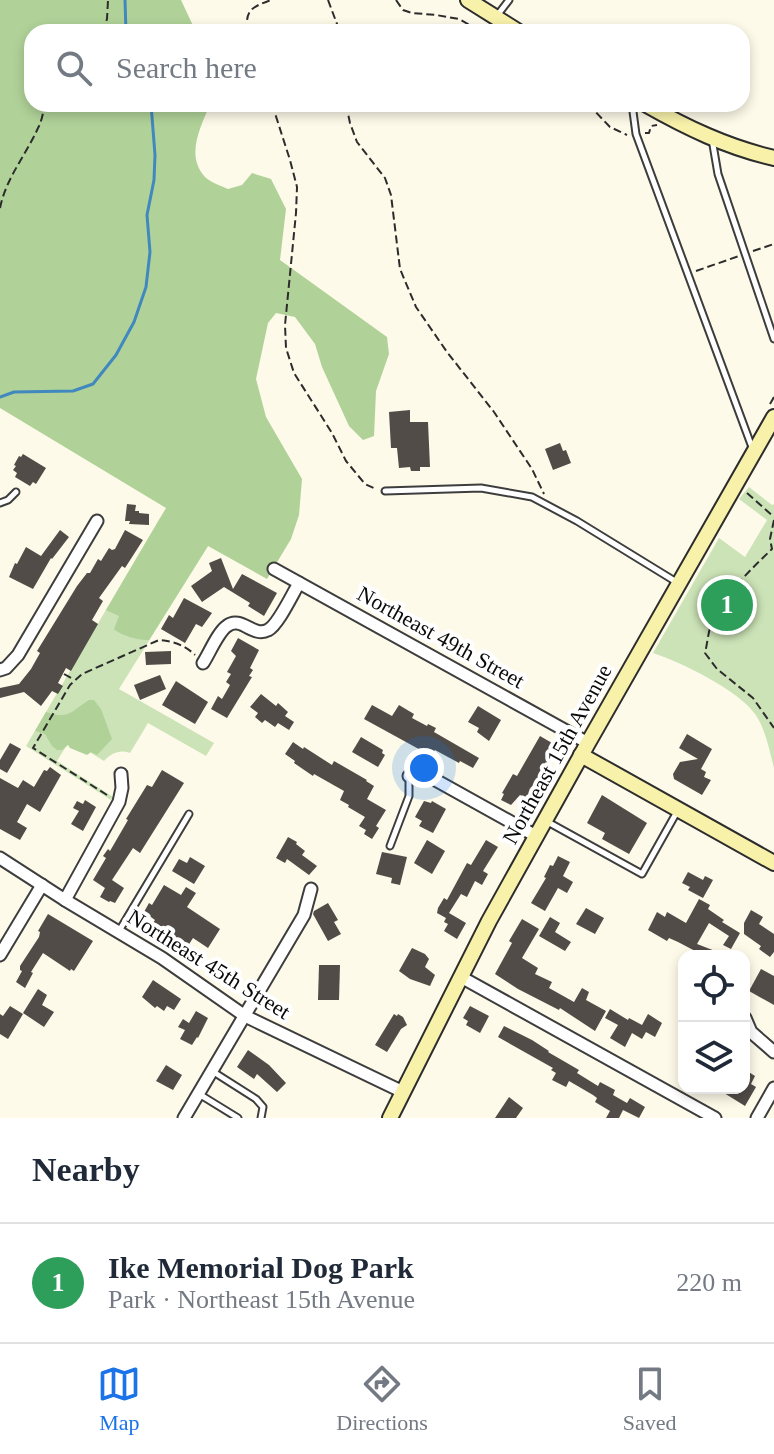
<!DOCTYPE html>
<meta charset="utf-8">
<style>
:root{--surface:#fff;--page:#f2f2f3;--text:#1f2937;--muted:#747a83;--line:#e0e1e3;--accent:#1a73e8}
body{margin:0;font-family:Georgia,serif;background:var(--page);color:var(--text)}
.controls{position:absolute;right:24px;bottom:24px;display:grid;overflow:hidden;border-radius:16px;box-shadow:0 4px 12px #0003}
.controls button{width:72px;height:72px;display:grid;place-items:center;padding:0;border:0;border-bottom:2px solid var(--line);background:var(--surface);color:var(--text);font:40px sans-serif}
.you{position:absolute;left:424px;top:768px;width:28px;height:28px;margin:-20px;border:6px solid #fff;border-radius:50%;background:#1a73e8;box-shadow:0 0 0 12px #1a73e833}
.badge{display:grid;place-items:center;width:52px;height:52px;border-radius:50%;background:var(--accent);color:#fff;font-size:26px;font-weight:700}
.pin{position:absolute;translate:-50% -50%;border:4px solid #fff;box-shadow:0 2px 8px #0006}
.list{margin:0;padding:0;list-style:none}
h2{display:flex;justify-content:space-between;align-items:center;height:104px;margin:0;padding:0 32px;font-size:34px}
h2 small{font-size:26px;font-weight:400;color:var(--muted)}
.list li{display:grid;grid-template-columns:52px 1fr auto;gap:24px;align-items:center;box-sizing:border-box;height:120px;padding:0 32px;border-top:2px solid var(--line)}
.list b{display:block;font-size:30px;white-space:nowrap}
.list p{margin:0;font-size:26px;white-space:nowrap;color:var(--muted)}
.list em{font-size:26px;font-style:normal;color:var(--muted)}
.icon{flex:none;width:44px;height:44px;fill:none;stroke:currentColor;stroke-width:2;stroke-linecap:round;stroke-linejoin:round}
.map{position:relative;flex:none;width:774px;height:1118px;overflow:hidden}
.search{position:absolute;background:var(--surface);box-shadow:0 4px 12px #0003;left:24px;right:24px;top:24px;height:88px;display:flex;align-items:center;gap:20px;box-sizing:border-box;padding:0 28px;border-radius:24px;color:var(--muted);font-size:30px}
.sheet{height:224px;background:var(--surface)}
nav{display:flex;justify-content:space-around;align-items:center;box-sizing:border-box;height:112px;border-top:2px solid var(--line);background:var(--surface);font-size:22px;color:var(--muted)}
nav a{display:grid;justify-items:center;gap:4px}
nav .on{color:var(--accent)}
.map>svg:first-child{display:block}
.green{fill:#cce3b7}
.forest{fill:#b0d298}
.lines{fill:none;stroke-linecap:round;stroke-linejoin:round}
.stream{stroke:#4188be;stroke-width:3}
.building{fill:#514c47}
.lane-casing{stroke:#3d3d3d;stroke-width:9}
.street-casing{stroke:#3d3d3d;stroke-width:15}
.secondary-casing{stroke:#2c2c2c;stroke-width:18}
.path{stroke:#2c2c2c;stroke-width:2;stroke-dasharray:8 4;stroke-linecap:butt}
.lane{stroke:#fff;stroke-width:5}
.street{stroke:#fff;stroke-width:11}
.secondary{stroke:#f7f1aa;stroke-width:14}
.labels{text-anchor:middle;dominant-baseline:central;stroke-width:8;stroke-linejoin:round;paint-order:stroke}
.street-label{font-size:22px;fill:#0a0a0a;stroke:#fff}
</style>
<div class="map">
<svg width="774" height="1118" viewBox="0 0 774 1118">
<rect width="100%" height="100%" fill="#fdfae9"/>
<g class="green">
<path d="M749,487L772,505L774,504V768C769,749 766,730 755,714C738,690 681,662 653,653L719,538L745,557L767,520L739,499Z"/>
<path d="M160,518L208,546L119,689L214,743L206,756L148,723L130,753C120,749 111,753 104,761L70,740L57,761L113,797L111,800L26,746Z"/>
</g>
<g class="forest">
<path d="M0,0H181L196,32H32V104H210C201,127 185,155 205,177C210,182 221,186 228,189L242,185L252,173L271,179L286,209L280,260L387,337L389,354L376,391L374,436L363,440L349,426L322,367L315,344L295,317L276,313L268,323L256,379L266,417L302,479L299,515L291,539L267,579L208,546L149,640C141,641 119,635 114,629L119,616L106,610L166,508L0,408Z"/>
<path d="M89,700H94L101,709L112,739L97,755L91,752L87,755L70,748L68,745L62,750H57L52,746L45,734L35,731L46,712C70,720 71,711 89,700Z"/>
</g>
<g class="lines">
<g class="stream">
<polyline points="125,0 126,32"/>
<polyline points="0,397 14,392 73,391 93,384 116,355 134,322 146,287 150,252 147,215 154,180 155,155 151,104"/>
</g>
</g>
<g class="building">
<polygon points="410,410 410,422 428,422 430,467 420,467 420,471 411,471 410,467 399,468 397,448 391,448 389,412"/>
<polygon points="560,443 563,451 566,450 571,463 553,470 545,449"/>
<polygon points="23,454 46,468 36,484 33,482 30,486 15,477 17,473 13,470 16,466 14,465 19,456 21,457"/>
<polygon points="127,504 136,505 135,511 139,511 139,513 149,514 149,525 129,524 130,521 125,521"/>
<polygon points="60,530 69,537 52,559 51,558 33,589 9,577 15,563 17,564 26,547 41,556"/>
<polygon points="125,530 143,540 125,568 122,566 99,598 103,601 92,620 98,624 71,671 66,668 58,683 63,686 58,694 52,691 41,706 24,692 0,698 0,688 19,684 31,669 40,653 37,651 77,586 87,573 90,573 98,559 101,561 109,548 112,550 115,549"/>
<polygon points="221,558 233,589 242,574 277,593 264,616 248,606 250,603 224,587 202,602 191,586 212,571 209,563"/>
<polygon points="184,598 212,613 202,627 196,624 185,643 161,629 169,615 173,618"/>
<polygon points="238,638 259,650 250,668 253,670 249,676 252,677 227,718 211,709 218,696 222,699 230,685 226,682 231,674 227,672 236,656 231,651"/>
<polygon points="171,651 171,664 146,665 145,652"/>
<polygon points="160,675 166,689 140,700 134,685"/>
<polygon points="176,681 208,702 195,724 162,705"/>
<polygon points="261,694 276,706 278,703 288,712 285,716 294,722 289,730 278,723 275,727 265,720 262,723 255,717 258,713 250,707"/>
<polygon points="372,705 392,716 399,705 414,714 412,718 427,726 428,724 436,728 434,732 479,758 473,768 460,761 459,763 435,750 432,755 427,752 426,753 364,719"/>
<polygon points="478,706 501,720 489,741 477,732 479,728 468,722"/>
<polygon points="687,734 712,749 701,769 706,772 704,777 711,780 702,795 674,779 673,774 680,762 698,759 679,748"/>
<polygon points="540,736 552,743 549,748 554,751 526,798 520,795 511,805 501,800 504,794 502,793 513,774 517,776"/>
<polygon points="361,737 383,750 382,753 385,755 378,767 352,752"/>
<polygon points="293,742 303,749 304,747 332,765 334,761 367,780 366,781 374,786 367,799 386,810 376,826 379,828 372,839 364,834 366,830 359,826 365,817 348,807 349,805 340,800 344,791 314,774 313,776 294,763 295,761 285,754"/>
<polygon points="10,743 21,749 7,773 0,769 0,760"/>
<polygon points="50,767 61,775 40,812 27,804 17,822 27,828 20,840 0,829 0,778 18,788 23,780 34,787 44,770 47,771"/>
<polygon points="162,770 184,783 140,853 133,848 112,880 124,888 115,903 110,901 109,902 100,897 105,888 93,880 106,858 103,856 108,849 110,851 128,820 126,819 147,785 152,787"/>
<polygon points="602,795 647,823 629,854 602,839 605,833 587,823"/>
<polygon points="85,800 96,807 83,831 71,824 79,811 73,808 77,801 83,804"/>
<polygon points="424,801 431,803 432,801 446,809 433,833 419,826 422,821 415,817"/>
<polygon points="288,837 297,842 296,844 305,851 302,855 317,866 309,875 287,859 285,863 276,858"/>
<polygon points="427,840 445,851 432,874 414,863"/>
<polygon points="486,840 498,847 483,871 488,874 482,885 475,881 467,897 461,894 449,913 466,923 457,939 444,931 448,924 444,922 446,918 437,913 438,908 444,898 447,900 467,863 471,865"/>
<polygon points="382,852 407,857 400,885 391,883 392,878 376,874"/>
<polygon points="558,856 570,862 563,876 573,882 567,893 558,888 545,911 531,903 546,878 544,877 550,865 553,866"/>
<polygon points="190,857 205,866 194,884 172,871 179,859 187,863"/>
<polygon points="688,872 703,880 705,876 713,880 703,898 688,890 690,887 682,883"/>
<polygon points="164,885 181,895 186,887 196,893 187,907 220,929 208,948 193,938 186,949 150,927 155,920 144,912 149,903 152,905"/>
<polygon points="699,899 710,905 708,909 724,920 722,922 740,933 731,949 723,945 729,936 709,923 697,944 728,956 694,956 697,952 678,942 669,938 667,941 648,930 657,912 665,917 667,912 686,923"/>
<polygon points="328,903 338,920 334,922 341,934 328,941 313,914 314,911"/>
<polygon points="586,908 604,918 595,934 576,924"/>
<polygon points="751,910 763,917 759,924 774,934 774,952 770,957 759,949 761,946 744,934 744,923"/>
<polygon points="48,914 93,941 74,971 71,969 70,971 43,953 31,972 33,973 25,988 16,982 22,971 20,970 20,966 39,937 40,932 38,931"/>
<polygon points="550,917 560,923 555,932 571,942 565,951 539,936"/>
<polygon points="522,919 539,929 522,958 538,968 535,974 552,982 549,988 574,1002 582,988 589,992 586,1000 606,1011 595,1031 560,1008 559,1010 518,989 495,974 512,943 509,941"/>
<polygon points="412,948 425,954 429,959 425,967 435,975 430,986 410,979 399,971"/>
<polygon points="319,965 340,965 339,1000 318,1000"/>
<polygon points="761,969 774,976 774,1005 749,991"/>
<polygon points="153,980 181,999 174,1010 167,1006 164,1011 157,1006 155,1008 142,997"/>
<polygon points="38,989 47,995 42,1005 54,1012 44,1027 23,1013"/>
<polygon points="10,1006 23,1014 8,1039 0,1034 0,1014 3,1016"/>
<polygon points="470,1006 489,1016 480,1033 466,1025 468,1021 463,1018"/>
<polygon points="610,1009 628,1020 629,1018 642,1025 648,1014 662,1023 655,1037 646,1032 642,1039 632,1033 625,1047 610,1038 618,1025 605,1018"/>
<polygon points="196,1011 208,1018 198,1038 197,1037 192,1045 180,1039 185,1030 178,1027 183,1019 189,1023"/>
<polygon points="394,1014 397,1016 398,1014 403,1017 407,1025 401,1029 387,1052 375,1045"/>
<polygon points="504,1026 532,1040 549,1051 548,1052 579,1070 577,1073 598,1086 600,1082 615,1090 613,1095 627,1103 630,1098 645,1107 639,1118 623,1110 619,1118 606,1118 610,1111 595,1102 597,1098 593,1095 569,1081 566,1087 552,1080 556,1073 551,1070 553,1068 498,1037"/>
<polygon points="248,1050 269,1065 286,1083 277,1092 257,1074 254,1079 237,1067"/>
<polygon points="166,1065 182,1075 173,1090 156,1081"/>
<polygon points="744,1069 755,1076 751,1084 756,1087 745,1106 716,1088 744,1088"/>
<polygon points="509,1097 523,1108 516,1118 495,1118"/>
</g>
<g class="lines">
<defs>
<g id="lane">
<polyline points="496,17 509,0"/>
<polyline points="632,104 636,134 753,450"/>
<polyline points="712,139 718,174 774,339"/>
<polyline points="385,491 481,488 532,497 577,521 678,583"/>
<polyline points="0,503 8,500 16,492"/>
<polyline points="546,821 642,874 678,810"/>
<polyline points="390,846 409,796 409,777"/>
<polyline points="119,931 189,814"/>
<polyline points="212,1071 256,1099 263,1107 261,1118"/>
<polyline points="199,1094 238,1118"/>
</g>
<g id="street">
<polyline points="274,569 588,743"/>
<path d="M203,663C209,654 218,632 227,626C241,615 253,638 268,630C278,625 293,593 299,583"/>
<polyline points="0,670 6,668 18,655 97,521"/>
<polyline points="409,776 430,777 536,836"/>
<polyline points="0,858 65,900 162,958 245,1016 403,1092"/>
<polyline points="65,900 119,802 122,788 121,774"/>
<polyline points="0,955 42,885"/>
<polyline points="461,977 715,1118"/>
<polyline points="745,1018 751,1032 774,1052"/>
<polyline points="184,1118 304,915 311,889"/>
<polyline points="757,1118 774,1088"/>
</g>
<g id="secondary">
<polyline points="468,0 519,32"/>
<path d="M645,104C687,128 727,147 774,158"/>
<polyline points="581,755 774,863"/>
<polyline points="390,1118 489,921 588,743 774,417"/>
</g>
</defs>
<use href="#lane" class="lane-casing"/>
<use href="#street" class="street-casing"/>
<use href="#secondary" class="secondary-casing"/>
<g class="path">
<polyline points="328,0 340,32"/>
<polyline points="396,0 403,10 412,13 436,15 459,19 482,32"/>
<polyline points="102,32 107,19 108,0"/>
<path d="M248,32C244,10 252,7 271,0"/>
<polyline points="272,104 290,160 297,187 296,213 285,325 286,348 294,373 332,433 346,461 365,484 376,489"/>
<polyline points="346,104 350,123 357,142 385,178 391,195 400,269 416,307 447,352 494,412 532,469 544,494"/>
<polyline points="588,104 610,127 627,135"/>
<polyline points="645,133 649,133 651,126 657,125"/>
<path d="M0,208C6,178 26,155 38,128C42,121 43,112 45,104"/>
<polyline points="753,251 774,244"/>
<polyline points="696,271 739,256"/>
<polyline points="770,404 774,397"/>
<polyline points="747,493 774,517"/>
<path d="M774,520L770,539L772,549C748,572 723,596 710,628C708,635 707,645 705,653L717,669L753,698L774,728"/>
<polyline points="64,674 73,679"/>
<path d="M107,795L33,748L70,685L82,674L159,640C172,641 185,645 195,655"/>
</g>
<use href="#lane" class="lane"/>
<use href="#street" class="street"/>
<use href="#secondary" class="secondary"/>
</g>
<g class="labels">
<g class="street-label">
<text transform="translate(441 637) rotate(29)">Northeast 49th Street</text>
<text transform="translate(557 754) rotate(-61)">Northeast 15th Avenue</text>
<text transform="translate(209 964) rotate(32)">Northeast 45th Street</text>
</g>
</g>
</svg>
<div class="controls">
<button><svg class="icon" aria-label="locate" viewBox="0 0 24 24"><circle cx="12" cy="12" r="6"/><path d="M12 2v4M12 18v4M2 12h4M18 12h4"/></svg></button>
<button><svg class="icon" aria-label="layers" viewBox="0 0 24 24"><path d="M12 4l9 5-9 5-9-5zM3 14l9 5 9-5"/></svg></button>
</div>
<div class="you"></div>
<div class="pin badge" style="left:727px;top:605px;background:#2e9e5b">1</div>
<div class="search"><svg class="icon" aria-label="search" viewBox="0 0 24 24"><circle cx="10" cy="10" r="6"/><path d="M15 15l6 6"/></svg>Search here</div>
</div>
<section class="sheet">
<h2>Nearby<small></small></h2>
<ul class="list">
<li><span class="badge" style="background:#2e9e5b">1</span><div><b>Ike Memorial Dog Park</b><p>Park · Northeast 15th Avenue</p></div><em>220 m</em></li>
</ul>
</section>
<nav>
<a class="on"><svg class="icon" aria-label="map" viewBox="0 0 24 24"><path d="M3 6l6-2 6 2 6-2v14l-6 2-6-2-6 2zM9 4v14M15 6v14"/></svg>Map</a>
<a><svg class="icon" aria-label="directions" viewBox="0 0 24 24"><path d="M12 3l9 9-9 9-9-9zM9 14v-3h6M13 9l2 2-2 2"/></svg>Directions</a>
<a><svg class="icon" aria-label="saved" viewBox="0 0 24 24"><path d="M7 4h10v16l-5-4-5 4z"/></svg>Saved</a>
</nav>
